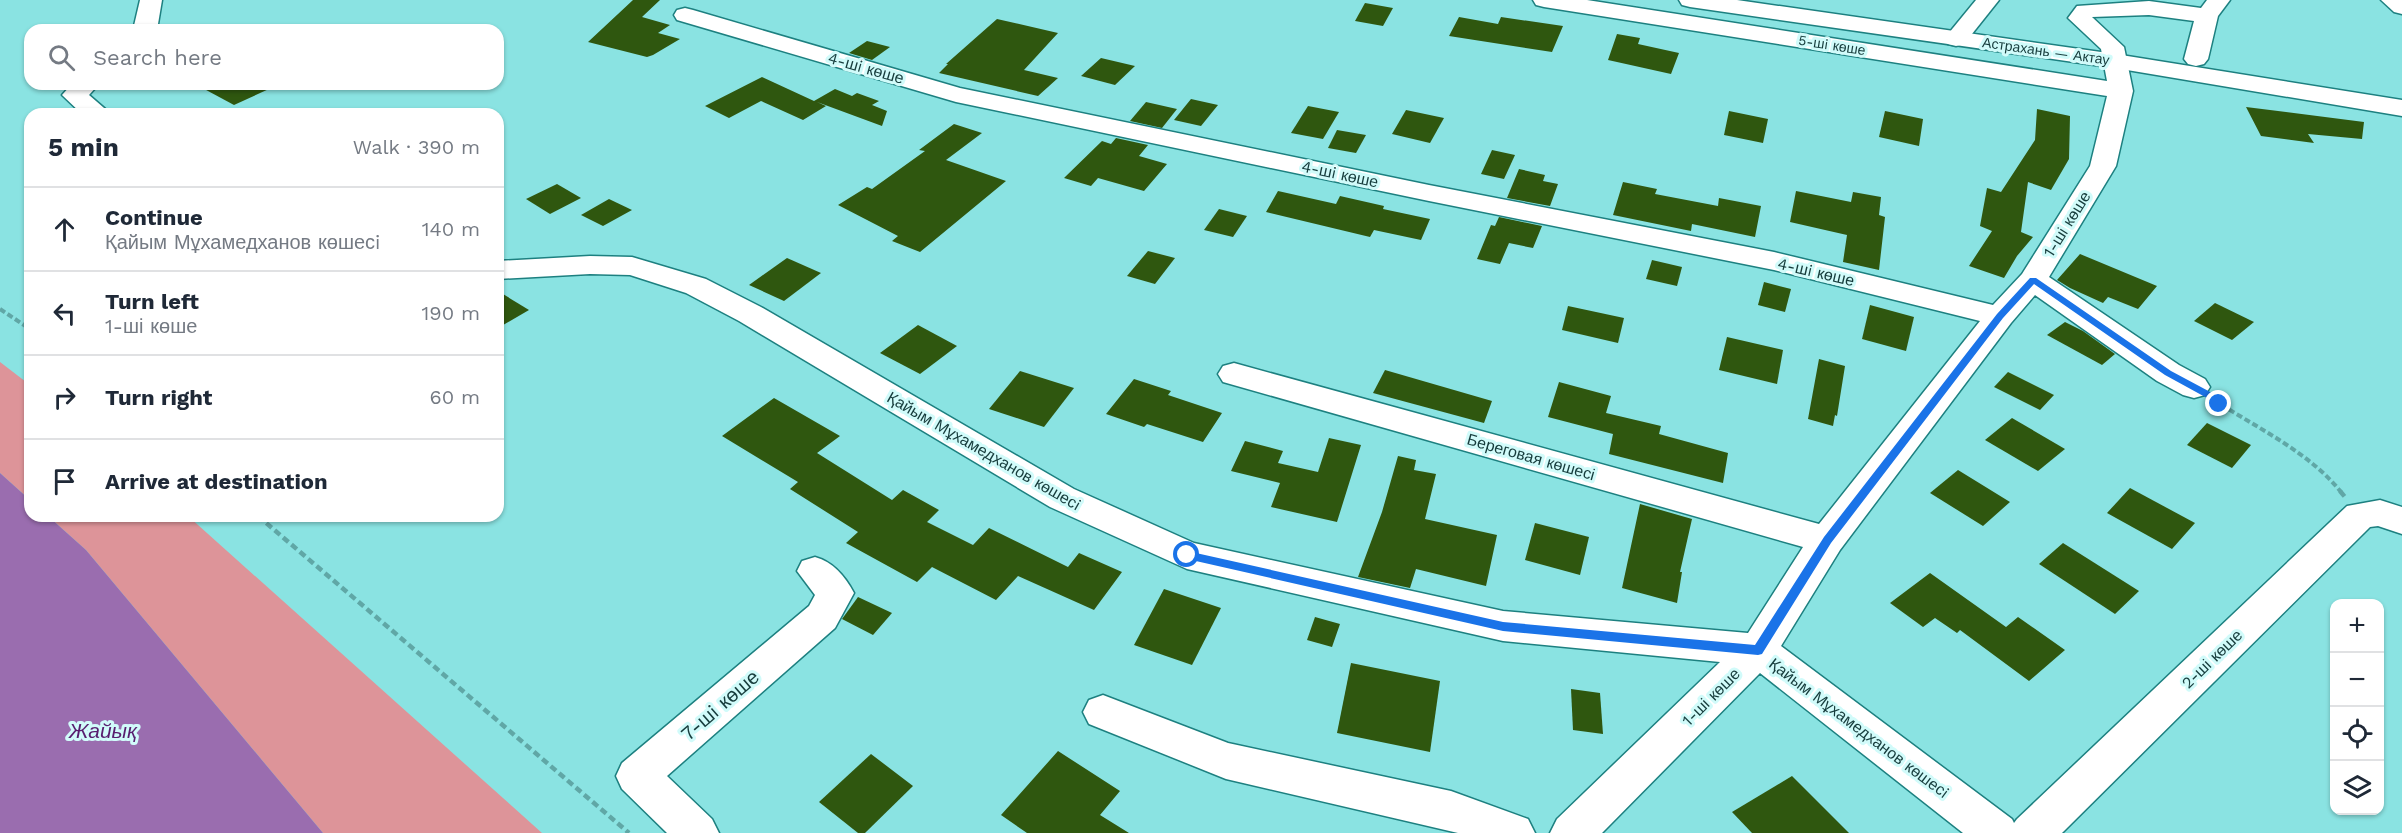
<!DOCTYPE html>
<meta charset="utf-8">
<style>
:root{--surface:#fff;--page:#f2f2f3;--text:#1f2937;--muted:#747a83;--line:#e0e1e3}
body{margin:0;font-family:"Work Sans",sans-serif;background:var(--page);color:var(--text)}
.controls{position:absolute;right:18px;bottom:18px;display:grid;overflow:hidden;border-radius:12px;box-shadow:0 2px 4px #0004}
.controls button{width:54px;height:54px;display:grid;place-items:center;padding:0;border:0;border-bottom:2px solid var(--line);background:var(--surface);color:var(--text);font:30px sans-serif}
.stop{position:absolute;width:18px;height:18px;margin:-14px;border:4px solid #1a73e8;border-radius:50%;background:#fff}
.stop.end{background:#1a73e8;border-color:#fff;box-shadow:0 2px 6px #0008}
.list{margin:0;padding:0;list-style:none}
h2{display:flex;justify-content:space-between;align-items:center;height:78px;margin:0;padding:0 24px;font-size:26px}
h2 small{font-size:20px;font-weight:400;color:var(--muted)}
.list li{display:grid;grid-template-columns:39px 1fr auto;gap:18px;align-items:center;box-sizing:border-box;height:84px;padding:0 24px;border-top:2px solid var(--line)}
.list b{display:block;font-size:22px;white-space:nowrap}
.list p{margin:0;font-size:20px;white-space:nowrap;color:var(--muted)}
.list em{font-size:20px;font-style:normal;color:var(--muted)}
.icon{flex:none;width:33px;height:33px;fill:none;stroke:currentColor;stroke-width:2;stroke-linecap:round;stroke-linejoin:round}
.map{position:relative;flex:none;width:2402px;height:833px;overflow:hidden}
.search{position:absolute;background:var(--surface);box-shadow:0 2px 4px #0004;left:24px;top:24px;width:480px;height:66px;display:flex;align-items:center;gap:15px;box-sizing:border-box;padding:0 21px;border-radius:18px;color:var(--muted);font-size:22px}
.panel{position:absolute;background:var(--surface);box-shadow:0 2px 4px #0004;left:24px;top:108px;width:480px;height:414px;border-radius:18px}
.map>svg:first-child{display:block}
.green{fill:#dd9499}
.water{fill:#9a6daf}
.building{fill:#2f570f}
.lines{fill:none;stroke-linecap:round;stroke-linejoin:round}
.minor-casing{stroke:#1d8080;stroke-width:3}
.highway-casing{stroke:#1d8080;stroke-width:3}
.path-far1{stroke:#60a7a6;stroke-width:4;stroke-dasharray:6 3;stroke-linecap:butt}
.path{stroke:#60a7a6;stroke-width:4.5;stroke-dasharray:7 4;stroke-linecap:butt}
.minor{fill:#fff;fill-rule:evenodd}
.highway{fill:#fff;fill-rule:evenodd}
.route{fill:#1a73e8}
.labels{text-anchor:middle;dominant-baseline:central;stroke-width:6;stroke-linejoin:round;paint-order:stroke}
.far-street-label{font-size:14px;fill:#163c3c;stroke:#d1fbfa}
.street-label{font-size:16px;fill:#163c3c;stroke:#d1fbfa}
.near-street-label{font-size:20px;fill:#163c3c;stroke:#d1fbfa}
.near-water-label{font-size:21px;font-style:italic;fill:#581e6f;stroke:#d1fbfa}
</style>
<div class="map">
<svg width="2402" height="833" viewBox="0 0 2402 833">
<rect width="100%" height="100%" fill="#8ae3e2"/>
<g class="green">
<polygon points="0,362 30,385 30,500 0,473"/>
<polygon points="48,516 188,516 542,833 323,833 86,550"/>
</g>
<polygon class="water" points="0,473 30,500 30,516 48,516 86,550 323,833 0,833"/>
<g class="building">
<polygon points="633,0 660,0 642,17 670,25 658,33 680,39 653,55 647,57 588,42"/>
<polygon points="1365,3 1393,8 1383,26 1355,21"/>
<polygon points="1459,17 1498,24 1501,17 1563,26 1552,52 1449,36"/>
<polygon points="997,19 1058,33 1024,70 1058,78 1038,96 939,73 948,64 946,64"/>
<polygon points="1617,34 1640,38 1638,44 1679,53 1671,74 1608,60"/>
<polygon points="867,41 890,47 872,60 849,53"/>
<polygon points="1101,58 1135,66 1115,85 1081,76"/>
<polygon points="762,77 814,101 835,89 852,96 857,93 879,101 872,105 887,111 882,126 817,102 826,106 803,120 761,101 729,118 705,106"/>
<polygon points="195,84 280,84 234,105"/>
<polygon points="1191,99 1218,105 1201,126 1174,120"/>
<polygon points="1146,102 1177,109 1162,128 1130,121"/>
<polygon points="1308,106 1339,112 1323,139 1291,133"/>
<polygon points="2246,107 2364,122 2362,139 2308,134 2314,143 2261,136"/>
<polygon points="2037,109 2070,116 2069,159 2051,190 2028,182 2021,232 2033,237 2017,256 2004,278 1969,266 1992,231 1980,226 1987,188 2001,192 2035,140"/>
<polygon points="1406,110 1444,118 1430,143 1392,134"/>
<polygon points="1729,111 1768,119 1763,143 1724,135"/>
<polygon points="1885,111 1923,119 1919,146 1879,137"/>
<polygon points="954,124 982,133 946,160 1006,181 920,252 892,241 898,236 838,205 867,187 872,189 925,151 919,150"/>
<polygon points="1337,130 1366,135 1356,153 1328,148"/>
<polygon points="1116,138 1148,145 1139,156 1167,164 1144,191 1098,178 1091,186 1064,178 1102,141 1111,144"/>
<polygon points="1492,150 1515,155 1504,179 1481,174"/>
<polygon points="1519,169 1545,175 1543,181 1558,184 1550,206 1507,198"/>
<polygon points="1623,182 1657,189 1655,194 1718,206 1719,198 1761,206 1755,237 1692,224 1691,231 1613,215"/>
<polygon points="557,184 581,198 550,214 526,199"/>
<polygon points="1278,191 1336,204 1340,196 1384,206 1383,209 1430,219 1421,240 1374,230 1370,237 1266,212"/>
<polygon points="1796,191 1851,202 1853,192 1881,197 1879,215 1885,217 1879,270 1843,262 1847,235 1790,222"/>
<polygon points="609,199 632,210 603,226 581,215"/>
<polygon points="1219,209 1247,216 1233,237 1204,230"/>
<polygon points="1499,217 1542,226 1533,248 1509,243 1500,264 1477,259 1491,225 1495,226"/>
<polygon points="1148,251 1175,258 1155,284 1127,276"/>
<polygon points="2080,254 2157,286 2138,309 2108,297 2103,303 2070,288 2057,280"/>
<polygon points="787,258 821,273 784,301 749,285"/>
<polygon points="1652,260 1682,267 1677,286 1646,279"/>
<polygon points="1764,282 1791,289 1785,312 1758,305"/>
<polygon points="498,291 529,310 498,328"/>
<polygon points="2215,303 2254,322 2232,340 2194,321"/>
<polygon points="1870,305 1914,317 1906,351 1862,339"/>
<polygon points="1568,306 1624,318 1618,343 1562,330"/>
<polygon points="2065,322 2083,331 2115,354 2102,365 2047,335"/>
<polygon points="918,325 957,346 920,374 880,353"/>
<polygon points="1727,337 1783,350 1777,384 1719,370"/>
<polygon points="1819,359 1845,366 1837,416 1835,415 1833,426 1808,419"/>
<polygon points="1385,370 1492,401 1484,423 1373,393"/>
<polygon points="1020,371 1074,388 1044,427 989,409"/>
<polygon points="2008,372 2054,395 2040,410 1994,387"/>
<polygon points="1134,379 1171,391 1168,395 1222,413 1203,442 1147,424 1144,427 1106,414"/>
<polygon points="1559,382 1611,396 1606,413 1661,426 1659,434 1728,453 1723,483 1609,454 1613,434 1548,417"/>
<polygon points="774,398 840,436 817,453 892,500 903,490 939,510 927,522 973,545 989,528 1068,567 1079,553 1122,572 1094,610 1018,576 996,600 932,567 917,582 846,543 858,532 790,489 798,482 722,436"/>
<polygon points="2012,418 2065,449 2038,471 1985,440"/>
<polygon points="2207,423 2251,445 2232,468 2187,445"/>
<polygon points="1329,438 1361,445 1337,522 1271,507 1280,483 1231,471 1245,441 1283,451 1278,463 1318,472"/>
<polygon points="1398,456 1416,460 1414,470 1436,474 1425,519 1497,535 1486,586 1416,569 1410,588 1358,577 1382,512"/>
<polygon points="1958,470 2010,502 1983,526 1930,493"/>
<polygon points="2130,488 2195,523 2172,549 2107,513"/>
<polygon points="1640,504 1692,519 1680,572 1682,572 1677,603 1622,588"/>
<polygon points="1535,523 1589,537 1580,575 1525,560"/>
<polygon points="2063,543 2139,591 2115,614 2039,564"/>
<polygon points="1930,573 2006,627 2018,617 2065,650 2029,681 1960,630 1957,633 1935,618 1923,627 1890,603"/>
<polygon points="1164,589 1221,608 1192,665 1134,645"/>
<polygon points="858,597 892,613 873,635 842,619"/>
<polygon points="1315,617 1340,624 1332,647 1307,640"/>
<polygon points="1351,663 1440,681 1430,752 1337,733"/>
<polygon points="1571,689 1600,693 1603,734 1573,730"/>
<polygon points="1058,751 1120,791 1100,815 1129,833 1027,833 1001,815"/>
<polygon points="871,754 913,786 865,833 858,833 819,802"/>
<polygon points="1792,776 1849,833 1752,833 1732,812"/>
</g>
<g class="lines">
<defs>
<g id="minor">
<polygon points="140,0 162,0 157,30 133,30"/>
<polygon points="1533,0 1587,0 2107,81 2101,49 2068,18 2077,6 2149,1 2201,8 2207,0 2230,0 2218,16 2208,59 2204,64 2196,66 2188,64 2184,59 2194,21 2149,15 2092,17 2124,47 2133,91 2116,166 2049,277 2179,365 2205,379 2210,387 2205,395 2194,398 2183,395 2157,381 2035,295 2011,323 1840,550 1781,646 2012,819 2014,823 2017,819 2347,506 2380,500 2402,507 2402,534 2378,526 2370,527 2062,833 1963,833 1760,673 1602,833 1550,833 1557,819 1720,662 1503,641 1187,569 1050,507 739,321 686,293 630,275 590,274 498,279 498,261 590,256 632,257 706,279 761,307 1074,489 1194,543 1503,611 1748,633 1803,547 1223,382 1218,374 1223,366 1234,363 1819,524 1980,321 1774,270 1429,201 956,102 677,20 674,15 677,10 685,8 693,10 960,88 1429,185 1774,252 1993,305 2022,274 2090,166 2107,96 1544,7 1536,5"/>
<polygon points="1976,0 1999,0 1964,44 1956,46 1948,44 1944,39"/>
<polygon points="2381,0 2402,0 2402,14 2394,12"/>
<polygon points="72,84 99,84 89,95 111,114 82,114 62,95"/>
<path d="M815,557C833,562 845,576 854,593L835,628L667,776L712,819L719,833H667L622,789L616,776L622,763L809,606L815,595L797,571L802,561Z"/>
<polygon points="1103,695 1228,743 1451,791 1528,819 1535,833 1458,833 1226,779 1089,724 1083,712 1089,700"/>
</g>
<polygon id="highway" points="1679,0 1737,0 2115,54 2402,100 2402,116 2115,68 1690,7 1682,5"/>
</defs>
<use href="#minor" class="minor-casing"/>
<use href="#highway" class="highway-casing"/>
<g class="path-far1">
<polyline points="0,309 30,329"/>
<path d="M2214,400C2257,428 2309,452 2341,492"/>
</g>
<g class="path">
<polyline points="2340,491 2345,497"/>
<polyline points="258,516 629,833"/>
</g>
<use href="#minor" class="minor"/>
<use href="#highway" class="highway"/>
</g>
<polygon class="route" points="2030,278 2036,278 2171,371 2214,394 2223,402 2223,407 2216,407 2207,398 2165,375 2034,284 2003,318 1831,543 1762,654 1758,655 1503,631 1187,559 1181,555 1187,551 1503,622 1755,645 1824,537 1997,314"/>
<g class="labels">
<g class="far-street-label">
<text transform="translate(1832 45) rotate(9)">5-шi көше</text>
<text transform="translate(2046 51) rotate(8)">Астрахань — Актау</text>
</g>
<g class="street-label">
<text transform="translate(866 68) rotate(16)">4-шi көше</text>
<text transform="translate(1340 174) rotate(12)">4-шi көше</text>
<text transform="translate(2067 224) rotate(-58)">1-ші көше</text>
<text transform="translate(1816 272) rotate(13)">4-шi көше</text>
<text transform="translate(984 451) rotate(30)">Қайым Мұхамедханов көшесi</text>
<text transform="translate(1531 457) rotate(16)">Береговая көшесі</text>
<text transform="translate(2212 659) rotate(-44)">2-ші көше</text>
<text transform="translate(1711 697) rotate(-45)">1-ші көше</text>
<text transform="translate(1859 728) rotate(37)">Қайым Мұхамедханов көшесi</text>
</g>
<g class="near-street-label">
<text transform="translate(720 705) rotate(-41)">7-шi көше</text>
</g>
<g class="near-water-label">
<text x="103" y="730">Жайық</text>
</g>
</g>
</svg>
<div class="controls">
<button>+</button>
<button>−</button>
<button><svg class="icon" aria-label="locate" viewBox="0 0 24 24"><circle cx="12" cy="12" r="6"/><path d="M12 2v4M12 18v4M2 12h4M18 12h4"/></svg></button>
<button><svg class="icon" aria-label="layers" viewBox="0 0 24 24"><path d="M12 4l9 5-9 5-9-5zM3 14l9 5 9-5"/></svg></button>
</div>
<div class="stop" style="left:1187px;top:555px"></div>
<div class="stop end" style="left:2219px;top:404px"></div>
<div class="search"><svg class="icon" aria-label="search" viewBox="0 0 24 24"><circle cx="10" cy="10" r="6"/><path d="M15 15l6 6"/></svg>Search here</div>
<section class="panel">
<h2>5 min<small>Walk · 390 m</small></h2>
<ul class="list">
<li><svg class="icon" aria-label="ahead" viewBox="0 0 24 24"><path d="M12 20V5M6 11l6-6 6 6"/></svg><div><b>Continue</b><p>Қайым Мұхамедханов көшесi</p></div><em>140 m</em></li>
<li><svg class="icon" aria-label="left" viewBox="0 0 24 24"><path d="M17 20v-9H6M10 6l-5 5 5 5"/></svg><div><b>Turn left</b><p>1-ші көше</p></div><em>190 m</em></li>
<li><svg class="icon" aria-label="right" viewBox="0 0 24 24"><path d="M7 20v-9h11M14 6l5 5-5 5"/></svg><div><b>Turn right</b></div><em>60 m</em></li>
<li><svg class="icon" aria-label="arrive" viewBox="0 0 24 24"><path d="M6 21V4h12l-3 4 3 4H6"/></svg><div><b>Arrive at destination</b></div></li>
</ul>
</section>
</div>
